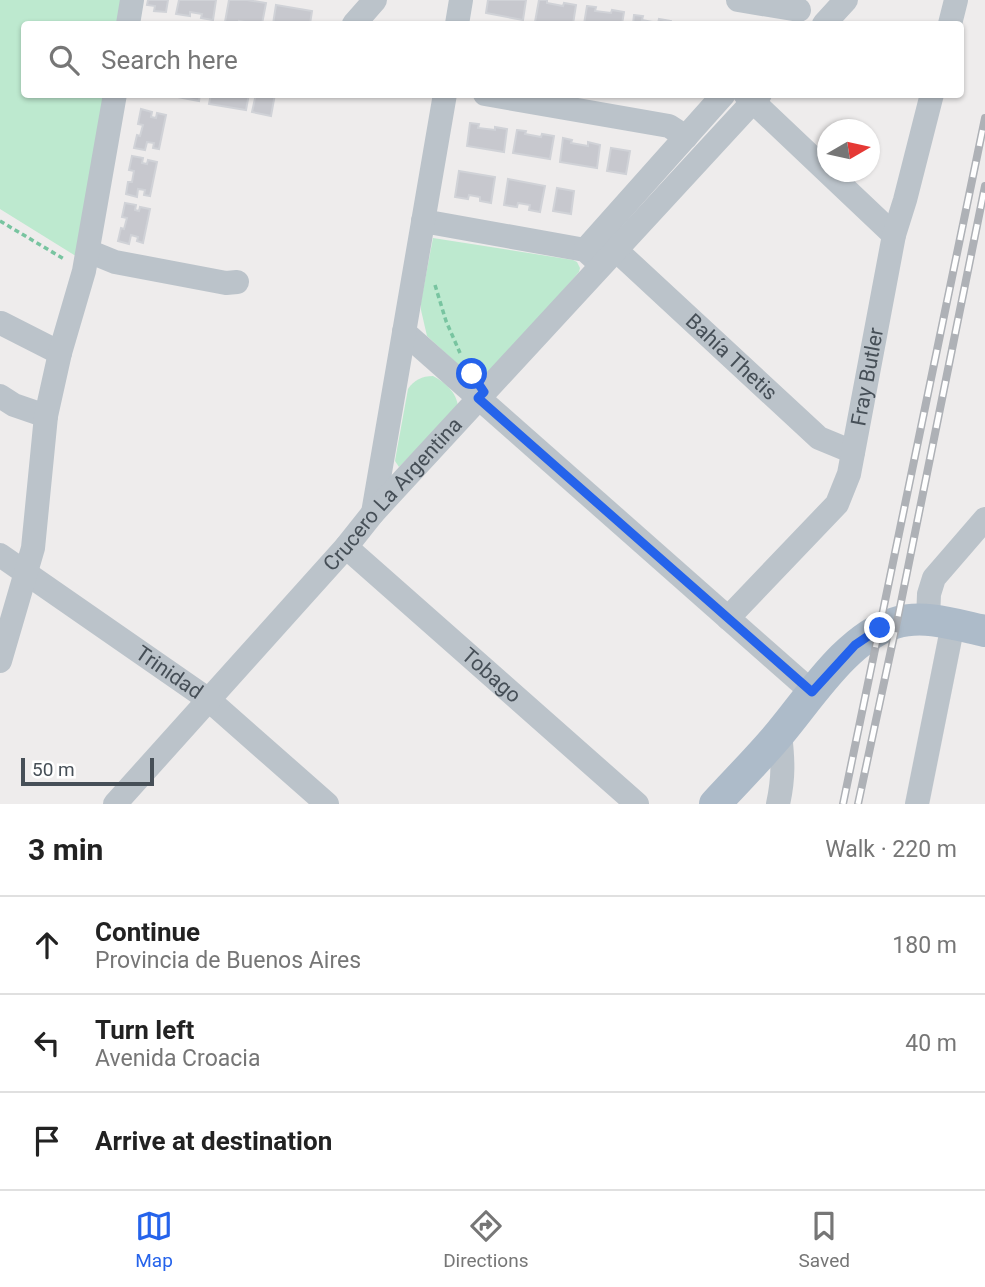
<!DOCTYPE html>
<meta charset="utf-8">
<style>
:root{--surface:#fff;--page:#f6f6f6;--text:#222;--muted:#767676;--line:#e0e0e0;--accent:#2563eb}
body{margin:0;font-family:Roboto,sans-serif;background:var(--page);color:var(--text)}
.compass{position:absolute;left:817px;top:119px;width:63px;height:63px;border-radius:50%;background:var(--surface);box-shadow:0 2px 5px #0004;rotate:81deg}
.scale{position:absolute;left:21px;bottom:18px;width:133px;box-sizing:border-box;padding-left:7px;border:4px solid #464f57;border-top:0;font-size:19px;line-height:24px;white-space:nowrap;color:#464f57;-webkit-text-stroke:5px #fff;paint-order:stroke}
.stop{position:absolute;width:21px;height:21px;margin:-16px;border:5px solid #2563eb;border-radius:50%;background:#fff}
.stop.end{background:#2563eb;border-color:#fff;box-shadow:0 2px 7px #0008}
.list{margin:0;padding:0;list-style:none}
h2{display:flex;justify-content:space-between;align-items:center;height:91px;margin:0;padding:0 28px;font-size:30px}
h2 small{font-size:23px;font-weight:400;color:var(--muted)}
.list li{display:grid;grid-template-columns:46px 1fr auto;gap:21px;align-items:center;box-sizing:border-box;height:98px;padding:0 28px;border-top:2px solid var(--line)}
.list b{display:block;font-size:26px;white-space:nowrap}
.list p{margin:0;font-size:23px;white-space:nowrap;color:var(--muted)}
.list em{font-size:23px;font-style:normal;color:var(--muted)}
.icon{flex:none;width:38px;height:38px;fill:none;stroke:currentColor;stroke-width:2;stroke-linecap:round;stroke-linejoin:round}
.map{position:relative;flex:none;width:985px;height:804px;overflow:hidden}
.search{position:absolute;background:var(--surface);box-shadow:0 2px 5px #0004;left:21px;right:21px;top:21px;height:77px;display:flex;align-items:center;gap:18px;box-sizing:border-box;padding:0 24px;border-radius:7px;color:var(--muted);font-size:26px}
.sheet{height:385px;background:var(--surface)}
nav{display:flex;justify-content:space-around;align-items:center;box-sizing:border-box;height:98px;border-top:2px solid var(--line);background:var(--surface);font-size:19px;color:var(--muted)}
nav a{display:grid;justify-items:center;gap:4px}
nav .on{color:var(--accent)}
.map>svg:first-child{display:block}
.green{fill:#bde9cf}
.building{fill:#c7c8ce;stroke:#d0d2d7;stroke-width:2}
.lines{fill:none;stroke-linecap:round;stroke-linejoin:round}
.path{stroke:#78c4a0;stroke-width:3.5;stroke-dasharray:5 3.5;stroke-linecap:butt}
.minor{stroke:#bbc3ca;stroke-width:24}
.major{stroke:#adbbc9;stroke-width:32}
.rail-casing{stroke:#aeb1b6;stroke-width:8}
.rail{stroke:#fff;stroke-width:5;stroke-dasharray:16;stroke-linecap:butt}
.route{stroke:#2563eb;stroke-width:9}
.labels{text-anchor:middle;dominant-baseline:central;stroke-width:5;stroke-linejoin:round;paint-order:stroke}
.street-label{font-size:21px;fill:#464f57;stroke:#fff}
</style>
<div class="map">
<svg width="985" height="804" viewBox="0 0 985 804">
<rect width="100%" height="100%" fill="#eeecec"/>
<g class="green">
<polygon points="0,0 123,0 118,24 24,24 24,94 107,95 79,258 0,209"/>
<polygon points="433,238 573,260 577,262 580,268 579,272 488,377 476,381 427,336 421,310 421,301"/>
<path d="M433,376C445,382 457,393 458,407L399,467L395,461L396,455L408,389C414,380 422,376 433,376Z"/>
</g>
<g class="building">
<polygon points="148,0 168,0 166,12 154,11 155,6 147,5"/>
<polygon points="179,0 216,0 213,20 201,18 202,14 190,12 190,16 176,14"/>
<polygon points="229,0 247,0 266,3 262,24 250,24 250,23 239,21 238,24 225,22"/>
<polygon points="488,0 526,0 523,20 486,13"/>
<polygon points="539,0 547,0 547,3 563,6 564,3 576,5 573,24 551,24 535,22"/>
<polygon points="276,5 312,11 310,24 273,24"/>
<polygon points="587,6 596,7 595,11 611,13 612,10 624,12 622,24 584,24"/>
<polygon points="634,15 643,16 642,20 658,23 659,19 671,21 671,24 633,24"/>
<polygon points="162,94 200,94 199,101"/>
<polygon points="211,94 249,94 246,110 209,104"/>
<polygon points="256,94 275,94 271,116 252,112"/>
<polygon points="141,109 152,112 151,117 156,118 157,113 166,115 159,149 153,148 154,143 147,142 145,150 134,148 137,135 140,136 143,125 138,124"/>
<polygon points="470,123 479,124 478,128 495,130 495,127 507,129 504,152 467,146"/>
<polygon points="517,130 526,131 525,134 541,137 542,134 554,136 550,159 513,153"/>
<polygon points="563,138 572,140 571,143 588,146 588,142 600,145 597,168 560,162"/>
<polygon points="611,148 630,151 626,174 607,171"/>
<polygon points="132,156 143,158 142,163 147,164 148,160 157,162 150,196 144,195 145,190 138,189 137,197 126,194 128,182 132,182 134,171 129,170"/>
<polygon points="459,171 495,177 491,203 480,201 480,197 469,195 468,199 455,197"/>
<polygon points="508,179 545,186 540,212 529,210 530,205 518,203 517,207 504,205"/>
<polygon points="557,188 574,191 571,214 553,211"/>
<polygon points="125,203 136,205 135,210 139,211 140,207 150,209 143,243 137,241 138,237 131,235 129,244 118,241 121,228 124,229 127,218 122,217"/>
</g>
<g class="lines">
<g class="path">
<polyline points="0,221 64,259"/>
<polyline points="435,285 446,321 460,353"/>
</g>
<g class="minor">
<polyline points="738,0 799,10"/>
<polyline points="128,24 132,0"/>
<polyline points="354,24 375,0"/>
<polyline points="457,24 461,0"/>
<polyline points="824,24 846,0"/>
<polyline points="950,24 956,0"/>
<polyline points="485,94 669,126 686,137"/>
<polyline points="745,94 894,235"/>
<polyline points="423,221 585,250 597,261"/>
<polyline points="585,250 724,94"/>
<polyline points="88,251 115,262 226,283 237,282"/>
<path id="s1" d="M617,251L819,438L853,452"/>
<polyline points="1,323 60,353"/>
<polyline points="404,332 812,692"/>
<polyline points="0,396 14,405 46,416"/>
<polyline points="373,513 445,94"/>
<path id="s2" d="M346,547L637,804"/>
<path id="s3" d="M0,555L209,700L327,804"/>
<path id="s4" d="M728,618L837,504L849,474L894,235L905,200L932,94"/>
<polyline points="928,620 929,594 934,578 985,519"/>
<polyline points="0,661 33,548 46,416 60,353 84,271 115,94"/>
<path id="s5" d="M115,804L346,547L373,513L760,94"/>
<path d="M778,804C784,777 783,760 780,733"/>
<polyline points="917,804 953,624"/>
</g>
<path class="major" d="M715,804C737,780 760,757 780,733C811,696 848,637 895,623C924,614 957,625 985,631"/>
<defs>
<g id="rail">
<polyline points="843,804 985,118"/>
<polyline points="858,804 897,622 985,186"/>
</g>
</defs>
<use href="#rail" class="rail-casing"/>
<use href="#rail" class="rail"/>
</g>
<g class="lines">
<polyline class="route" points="472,374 484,392 478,398 812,692 855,645 880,628"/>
</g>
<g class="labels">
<g class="street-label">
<text stroke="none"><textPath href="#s1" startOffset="156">Bahía Thetis</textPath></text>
<text stroke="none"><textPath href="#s4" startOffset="289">Fray Butler</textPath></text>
<text stroke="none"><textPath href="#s5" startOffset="416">Crucero La Argentina</textPath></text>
<text stroke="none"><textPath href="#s3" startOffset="206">Trinidad</textPath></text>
<text stroke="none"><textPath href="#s2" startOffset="194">Tobago</textPath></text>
</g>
</g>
</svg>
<svg class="compass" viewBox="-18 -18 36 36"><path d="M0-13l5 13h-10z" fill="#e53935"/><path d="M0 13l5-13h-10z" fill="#767676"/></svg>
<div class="scale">50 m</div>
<div class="stop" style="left:472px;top:374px"></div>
<div class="stop end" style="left:880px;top:628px"></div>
<div class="search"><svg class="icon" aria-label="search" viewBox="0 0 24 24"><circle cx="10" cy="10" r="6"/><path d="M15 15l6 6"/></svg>Search here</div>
</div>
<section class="sheet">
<h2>3 min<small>Walk · 220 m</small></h2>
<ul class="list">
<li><svg class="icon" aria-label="ahead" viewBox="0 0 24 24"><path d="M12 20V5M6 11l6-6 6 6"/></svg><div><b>Continue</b><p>Provincia de Buenos Aires</p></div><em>180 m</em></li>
<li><svg class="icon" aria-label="left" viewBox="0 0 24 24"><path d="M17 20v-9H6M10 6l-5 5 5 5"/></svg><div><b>Turn left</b><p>Avenida Croacia</p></div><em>40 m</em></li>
<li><svg class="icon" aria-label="arrive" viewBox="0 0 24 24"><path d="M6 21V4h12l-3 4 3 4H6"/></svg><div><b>Arrive at destination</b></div></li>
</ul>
</section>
<nav>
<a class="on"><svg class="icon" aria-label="map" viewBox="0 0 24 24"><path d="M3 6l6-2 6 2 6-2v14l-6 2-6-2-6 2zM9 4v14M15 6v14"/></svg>Map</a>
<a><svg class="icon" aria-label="directions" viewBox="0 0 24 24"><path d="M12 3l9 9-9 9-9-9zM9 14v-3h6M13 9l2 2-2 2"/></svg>Directions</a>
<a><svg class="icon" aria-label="saved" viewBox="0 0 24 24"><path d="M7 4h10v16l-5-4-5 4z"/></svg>Saved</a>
</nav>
